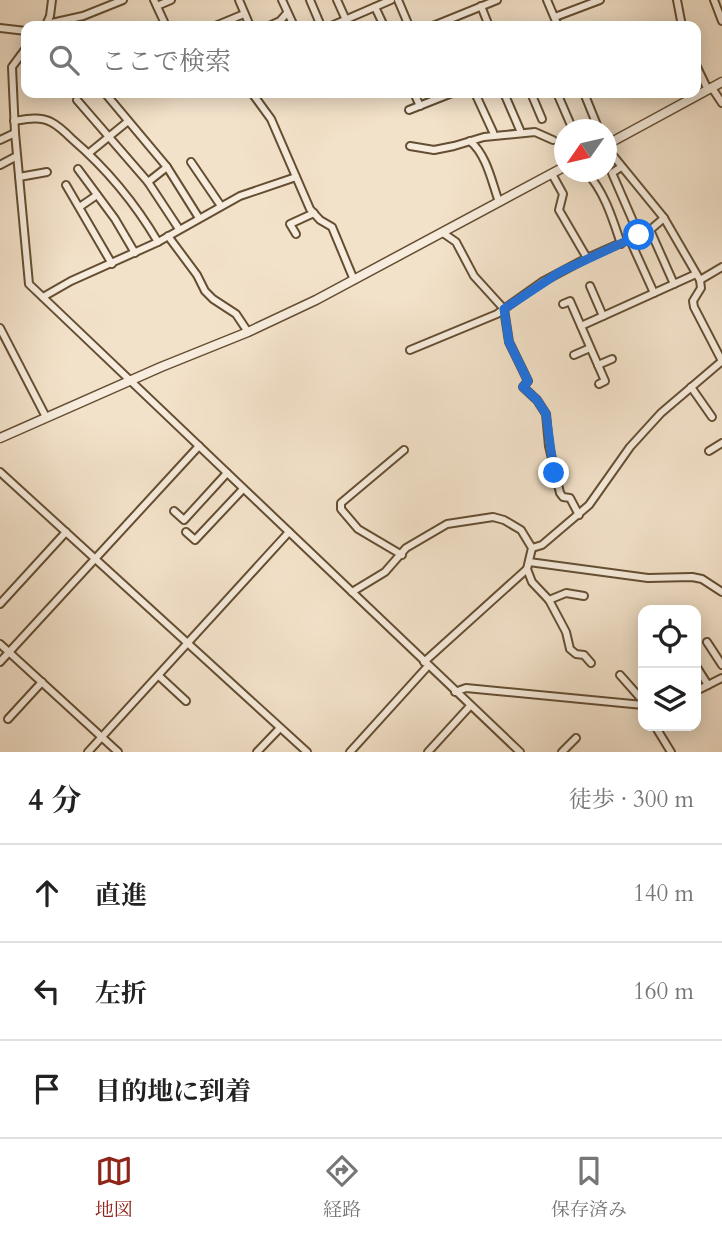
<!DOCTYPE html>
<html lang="ja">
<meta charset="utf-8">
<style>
:root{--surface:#fff;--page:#f2f2f2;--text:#222;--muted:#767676;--line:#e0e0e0;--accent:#8f2418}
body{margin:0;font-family:Cardo,"Noto Serif JP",serif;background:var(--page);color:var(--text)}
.controls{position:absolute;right:21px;bottom:21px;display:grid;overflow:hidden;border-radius:14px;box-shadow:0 4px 18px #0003}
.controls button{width:63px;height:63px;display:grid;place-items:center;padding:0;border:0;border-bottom:2px solid var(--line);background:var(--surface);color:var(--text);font:35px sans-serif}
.compass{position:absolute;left:554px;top:119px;width:63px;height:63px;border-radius:50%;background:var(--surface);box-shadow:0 4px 18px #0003;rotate:236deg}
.stop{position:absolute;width:21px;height:21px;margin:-16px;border:5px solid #1a73e8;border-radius:50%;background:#fff}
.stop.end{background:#1a73e8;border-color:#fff;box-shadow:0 2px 7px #0008}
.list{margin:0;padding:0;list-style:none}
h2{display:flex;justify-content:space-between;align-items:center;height:91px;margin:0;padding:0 28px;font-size:30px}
h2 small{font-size:23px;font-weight:400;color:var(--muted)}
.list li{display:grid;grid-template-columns:46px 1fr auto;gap:21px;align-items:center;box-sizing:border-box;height:98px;padding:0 28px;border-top:2px solid var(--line)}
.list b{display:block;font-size:26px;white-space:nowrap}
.list em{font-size:23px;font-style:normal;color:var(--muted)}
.icon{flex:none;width:38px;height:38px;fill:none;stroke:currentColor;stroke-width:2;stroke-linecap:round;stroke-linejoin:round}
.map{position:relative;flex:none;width:722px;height:752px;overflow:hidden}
.search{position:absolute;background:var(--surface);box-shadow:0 4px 18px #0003;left:21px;right:21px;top:21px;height:77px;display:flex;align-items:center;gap:18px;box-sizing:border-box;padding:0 24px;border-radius:14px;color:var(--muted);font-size:26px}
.sheet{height:385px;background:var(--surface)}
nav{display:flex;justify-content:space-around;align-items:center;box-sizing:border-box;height:98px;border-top:2px solid var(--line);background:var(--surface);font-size:19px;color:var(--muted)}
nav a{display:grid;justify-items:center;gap:4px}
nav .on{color:var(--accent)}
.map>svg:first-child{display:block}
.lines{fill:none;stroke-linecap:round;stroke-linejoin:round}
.minor-casing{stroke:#644e32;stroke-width:10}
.tertiary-casing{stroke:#644e32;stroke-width:11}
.minor{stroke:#f7ecdd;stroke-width:6}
.tertiary{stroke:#f7ecdd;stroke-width:8}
.route{stroke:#1a73e8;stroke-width:9}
</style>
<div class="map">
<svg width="722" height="752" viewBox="0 0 722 752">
<rect width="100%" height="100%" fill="#f3e2ca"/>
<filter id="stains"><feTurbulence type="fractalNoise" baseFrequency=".00286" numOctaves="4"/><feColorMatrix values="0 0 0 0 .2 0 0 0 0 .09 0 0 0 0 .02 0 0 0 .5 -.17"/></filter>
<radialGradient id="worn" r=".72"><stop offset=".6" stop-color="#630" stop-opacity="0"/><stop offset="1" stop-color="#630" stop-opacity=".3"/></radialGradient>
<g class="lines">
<defs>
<g id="minor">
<polyline points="154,0 166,26"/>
<polyline points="239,0 250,26"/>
<polyline points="282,0 294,26"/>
<polyline points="310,0 321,26"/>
<polyline points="337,0 346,20"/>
<polyline points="398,0 409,26"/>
<polyline points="547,0 558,26"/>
<polyline points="677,0 682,26"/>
<polyline points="714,0 722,21"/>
<polyline points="157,6 171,0"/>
<polyline points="481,6 489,26"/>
<polyline points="375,7 384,26"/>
<polyline points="555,17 600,0"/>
<polyline points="47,24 83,16 123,0"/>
<polyline points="46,25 50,16 52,0"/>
<polyline points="215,26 244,14"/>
<polyline points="269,26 280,21 287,13"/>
<polyline points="331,26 391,0"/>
<polyline points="433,26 497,0"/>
<polyline points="0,28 26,31"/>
<polyline points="26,48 12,67 15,133 29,284 520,752"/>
<polyline points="696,65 708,90"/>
<polyline points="712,88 722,103"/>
<polyline points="105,93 167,167 199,218"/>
<polyline points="252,93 271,119 310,209 320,220 332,227 354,280"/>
<polyline points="414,93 420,106"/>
<polyline points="475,93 493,132"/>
<polyline points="504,93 520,130"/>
<polyline points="531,93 542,119"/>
<polyline points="557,93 570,123"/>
<polyline points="584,93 599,130"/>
<polyline points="77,100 148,182 179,229"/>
<polyline points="409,110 452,93"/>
<path d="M14,121C26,119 40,116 51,122C59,126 66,133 72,139C107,169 135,203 158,242"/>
<polyline points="0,140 15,133"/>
<path d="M470,141C487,155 492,183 499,202"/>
<polyline points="410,146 434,150 454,146 484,137 535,132 553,140"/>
<polyline points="606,147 664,218 700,280 701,288 693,301 694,307 722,361"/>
<polyline points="89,153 127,122"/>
<polyline points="191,162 221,206"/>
<polyline points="0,165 17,156"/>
<polyline points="621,167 612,173 639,235"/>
<polyline points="78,169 115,219 135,253"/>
<path d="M586,172C604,190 613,220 621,244"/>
<polyline points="19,177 47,172"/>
<polyline points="148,182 167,167"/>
<polyline points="66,185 112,264"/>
<polyline points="81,206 97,195"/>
<polyline points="650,230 674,284"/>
<polyline points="443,233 456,242 474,276 504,309 509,342 528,381 523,387 537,400 546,414 549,446 560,493 563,497 570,498 579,515"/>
<polyline points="296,234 290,224 314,213"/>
<polyline points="168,236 197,275 205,291 213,299 236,314 248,332"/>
<polyline points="630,240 654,293"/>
<polyline points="587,258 650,230 664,218"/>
<polyline points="700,280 722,267"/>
<polyline points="590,286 603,316"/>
<polyline points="43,297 71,281 158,242 240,196 296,177"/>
<polyline points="563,304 570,301 605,381 599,384"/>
<polyline points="581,326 696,274"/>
<polyline points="0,328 46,417"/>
<polyline points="410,350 497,314 542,282 587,258 559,210 563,194 552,174"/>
<polyline points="574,355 590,348"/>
<polyline points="598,365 612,359"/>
<polyline points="691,387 712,417"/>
<polyline points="709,451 722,443"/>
<polyline points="0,472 307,752"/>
<polyline points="174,511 184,520 227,473"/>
<polyline points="186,532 195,540 243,489"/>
<polyline points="532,548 542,545 589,505 630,447 661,413 722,361"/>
<polyline points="402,555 358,529 341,509 341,503 404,450"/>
<polyline points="529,562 648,578 692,577 702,579 722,592"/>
<polyline points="527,569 532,582 549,600 566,632 570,649 576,654 584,655 591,663"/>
<polyline points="352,592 385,572 406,548 447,524 493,517 504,520 521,530 532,548 527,569 424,662"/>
<polyline points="549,600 566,593 584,596"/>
<polyline points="0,604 66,532"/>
<polyline points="707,642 722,665"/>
<polyline points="0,644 118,752"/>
<polyline points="0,662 199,446"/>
<polyline points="696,666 708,685"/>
<polyline points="620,675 643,701"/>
<polyline points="159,676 186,701"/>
<polyline points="696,691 722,678"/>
<polyline points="455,692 466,688 643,705"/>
<polyline points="8,719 42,682"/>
<polyline points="655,726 671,752"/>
<polyline points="88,752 289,532"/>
<polyline points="257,752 280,728"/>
<polyline points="350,752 428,666"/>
<polyline points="428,752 470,706"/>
<polyline points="562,752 576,738"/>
</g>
<g id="tertiary">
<polyline points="606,145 722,82"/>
<polyline points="0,438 161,367 248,332 316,300 564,167"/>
</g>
</defs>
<use href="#minor" class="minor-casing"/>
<use href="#tertiary" class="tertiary-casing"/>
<use href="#minor" class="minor"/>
<use href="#tertiary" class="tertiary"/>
</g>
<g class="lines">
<polyline class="route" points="554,473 546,414 537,400 523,387 528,381 509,342 504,309 560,272 639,235"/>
</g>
<rect width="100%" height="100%" filter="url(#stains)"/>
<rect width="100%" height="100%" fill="url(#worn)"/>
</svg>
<div class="controls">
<button><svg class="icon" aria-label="locate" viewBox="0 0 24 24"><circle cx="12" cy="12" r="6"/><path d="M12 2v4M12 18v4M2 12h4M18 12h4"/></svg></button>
<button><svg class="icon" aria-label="layers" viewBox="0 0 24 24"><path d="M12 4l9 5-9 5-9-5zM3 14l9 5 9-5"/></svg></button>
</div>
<svg class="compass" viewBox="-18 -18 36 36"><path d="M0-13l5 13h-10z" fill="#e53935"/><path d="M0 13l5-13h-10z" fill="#767676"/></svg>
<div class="stop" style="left:639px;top:235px"></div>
<div class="stop end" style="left:554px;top:473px"></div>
<div class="search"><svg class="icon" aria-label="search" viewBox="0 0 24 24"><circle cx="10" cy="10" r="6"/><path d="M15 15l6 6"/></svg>ここで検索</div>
</div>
<section class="sheet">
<h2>4 分<small>徒歩 · 300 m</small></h2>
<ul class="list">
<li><svg class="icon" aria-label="ahead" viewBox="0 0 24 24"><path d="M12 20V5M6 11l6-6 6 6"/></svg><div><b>直進</b></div><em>140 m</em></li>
<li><svg class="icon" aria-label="left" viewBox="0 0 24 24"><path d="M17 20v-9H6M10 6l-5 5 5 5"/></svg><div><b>左折</b></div><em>160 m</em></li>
<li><svg class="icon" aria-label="arrive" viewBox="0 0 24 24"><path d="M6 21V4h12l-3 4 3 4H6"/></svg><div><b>目的地に到着</b></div></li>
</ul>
</section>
<nav>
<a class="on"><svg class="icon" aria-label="map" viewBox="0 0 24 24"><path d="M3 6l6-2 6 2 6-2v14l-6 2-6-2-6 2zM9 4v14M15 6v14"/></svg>地図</a>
<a><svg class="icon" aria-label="directions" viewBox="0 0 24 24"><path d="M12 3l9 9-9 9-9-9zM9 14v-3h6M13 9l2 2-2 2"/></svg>経路</a>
<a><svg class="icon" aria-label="saved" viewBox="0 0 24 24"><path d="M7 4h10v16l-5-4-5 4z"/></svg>保存済み</a>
</nav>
